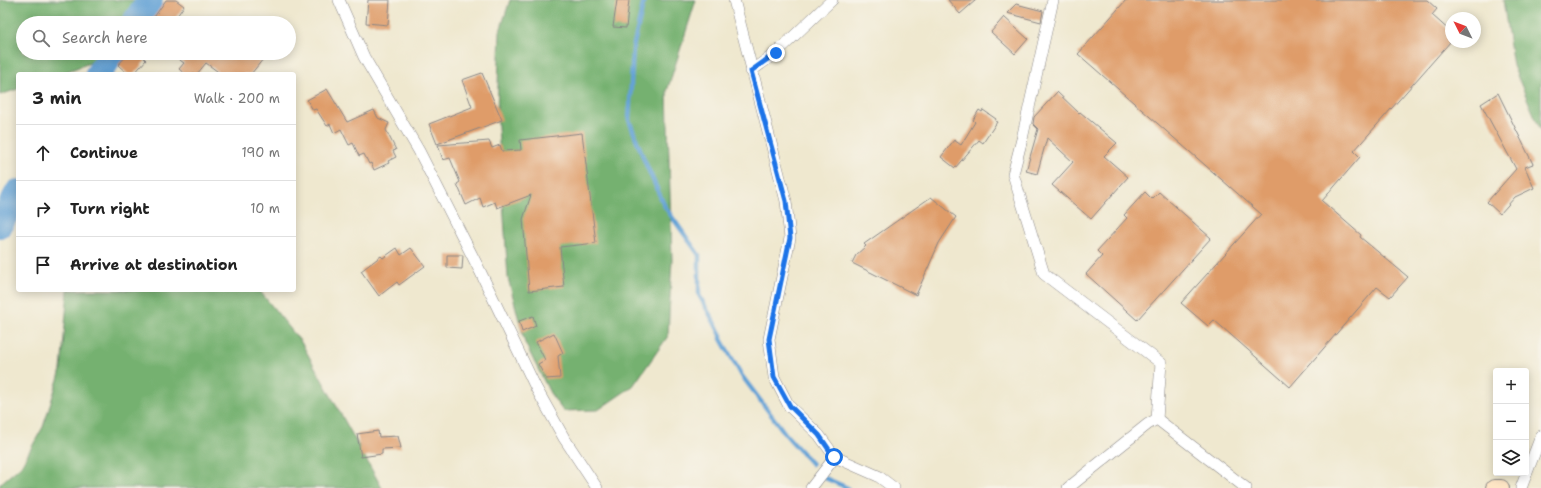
<!DOCTYPE html>
<meta charset="utf-8">
<style>
:root{--surface:#fff;--page:#f2f2f2;--text:#222;--muted:#767676;--line:#e0e0e0}
body{margin:0;font-family:"Shantell Sans",sans-serif;background:var(--page);color:var(--text)}
.controls{position:absolute;right:12px;bottom:12px;display:grid;overflow:hidden;border-radius:4px;box-shadow:0 2px 10px #0003}
.controls button{width:36px;height:36px;display:grid;place-items:center;padding:0;border:0;border-bottom:1px solid var(--line);background:var(--surface);color:var(--text);font:20px sans-serif}
.compass{position:absolute;left:1445px;top:12px;width:36px;height:36px;border-radius:50%;background:var(--surface);box-shadow:0 2px 10px #0003;rotate:312deg}
.stop{position:absolute;width:12px;height:12px;margin:-9px;border:3px solid #1a73e8;border-radius:50%;background:#fff}
.stop.end{background:#1a73e8;border-color:#fff;box-shadow:0 1px 4px #0008}
.list{margin:0;padding:0;list-style:none}
h2{display:flex;justify-content:space-between;align-items:center;height:52px;margin:0;padding:0 16px;font-size:17px}
h2 small{font-size:13px;font-weight:400;color:var(--muted)}
.list li{display:grid;grid-template-columns:26px 1fr auto;gap:12px;align-items:center;box-sizing:border-box;height:56px;padding:0 16px;border-top:1px solid var(--line)}
.list b{display:block;font-size:15px;white-space:nowrap}
.list em{font-size:13px;font-style:normal;color:var(--muted)}
.icon{flex:none;width:22px;height:22px;fill:none;stroke:currentColor;stroke-width:2;stroke-linecap:round;stroke-linejoin:round}
.map{position:relative;flex:none;width:1541px;height:488px;overflow:hidden}
.search{position:absolute;background:var(--surface);box-shadow:0 2px 10px #0003;left:16px;top:16px;width:280px;height:44px;display:flex;align-items:center;gap:10px;box-sizing:border-box;padding:0 14px;border-radius:22px;color:var(--muted);font-size:15px}
.panel{position:absolute;background:var(--surface);box-shadow:0 2px 10px #0003;left:16px;top:72px;width:280px;height:220px;border-radius:4px}
.map>svg:first-child{display:block}
.forest{fill:#75b170;stroke:#4c6a56}
.lines{fill:none;stroke-linecap:round;stroke-linejoin:round}
.stream{stroke:#64a2d6;stroke-width:4.5}
.river{stroke:#64a2d6;stroke-width:26}
.building{fill:#df9c69}
.street-casing{stroke:#888585;stroke-width:12}
.secondary-casing{stroke:#888585;stroke-width:18}
.street{stroke:#fff;stroke-width:11}
.secondary{stroke:#fee5c5;stroke-width:16}
.route{stroke:#1a73e8;stroke-width:5}
</style>
<div class="map">
<svg width="1541" height="488" viewBox="0 0 1541 488">
<rect width="100%" height="100%" fill="#f7f3e8"/>
<filter id="ink" filterUnits="userSpaceOnUse"><feTurbulence type="fractalNoise" baseFrequency=".025" numOctaves="2"/><feDisplacementMap in="SourceGraphic" scale="8" xChannelSelector="R" yChannelSelector="G"/><feConvolveMatrix kernelMatrix="1 2 1 2 8 2 1 2 1" color-interpolation-filters="sRGB"/></filter>
<filter id="wash" filterUnits="userSpaceOnUse"><feTurbulence type="fractalNoise" baseFrequency=".012" numOctaves="4" result="noise"/><feDisplacementMap in="SourceGraphic" scale="16" xChannelSelector="R" yChannelSelector="G"/><feGaussianBlur stdDeviation="0.9" result="paint"/><feColorMatrix in="noise" values="0 0 0 0 0 0 0 0 0 0 0 0 0 0 0 0 0 1.4 0 .05"/><feComposite in="paint" operator="in"/></filter>
<g filter="url(#wash)">
<rect width="100%" height="100%" fill="#efe8cf"/>
<g class="forest">
<polygon points="0,0 161,0 155,10 144,23 23,23 23,53 117,53 60,74 18,74 18,89 0,95"/>
<polygon points="510,0 696,0 667,91 672,259 668,336 633,386 598,410 563,411 550,393 525,343 508,278 497,112 500,31"/>
<polygon points="1503,0 1541,0 1541,131 1513,66"/>
<polygon points="68,290 259,290 301,342 382,488 0,488 0,484 21,466 43,427 61,370"/>
</g>
<g class="lines">
<g class="stream">
<polyline points="644,0 633,48 629,120 645,162 665,207 699,255 699,295 721,335 721,339 742,376 787,436 812,464"/>
<polyline points="825,478 848,488"/>
</g>
<g class="river">
<polyline points="134,23 150,0"/>
<polyline points="98,74 113,53"/>
<polyline points="0,225 18,192"/>
</g>
</g>
<g id="blocks">
<g class="building">
<polygon points="166,0 176,0 184,6 172,23 150,23"/>
<polygon points="368,0 390,0 388,25 366,23"/>
<polygon points="617,0 629,0 626,28 613,27"/>
<polygon points="948,0 976,0 960,14"/>
<polygon points="1126,0 1427,0 1437,9 1432,15 1451,32 1451,41 1354,151 1360,157 1322,201 1361,235 1360,237 1408,277 1390,297 1377,287 1290,387 1214,320 1208,326 1181,303 1261,214 1078,54"/>
<polygon points="1016,4 1043,11 1041,22 1007,13"/>
<polygon points="1004,17 1028,39 1015,54 991,32"/>
<polygon points="129,53 139,53 146,60 134,74 128,74 118,65"/>
<polygon points="170,53 268,53 251,74 221,74 206,63 197,74 185,74 179,69 184,63"/>
<polygon points="482,73 502,120 437,144 429,124 472,107 462,80"/>
<polygon points="327,89 347,122 374,110 378,118 389,123 386,130 396,150 393,151 396,157 388,161 389,163 374,170 371,163 369,164 364,154 359,156 353,143 349,145 341,129 334,133 330,124 327,126 316,109 313,110 307,100"/>
<polygon points="1057,92 1079,113 1080,112 1117,143 1104,156 1128,177 1091,219 1052,185 1073,162 1047,138 1037,174 1026,171 1038,129 1033,124 1034,117"/>
<polygon points="1498,93 1533,164 1525,167 1534,188 1515,197 1500,214 1487,202 1516,169 1481,104"/>
<polygon points="979,110 982,112 983,110 996,119 995,121 997,122 983,143 979,140 955,168 941,157 954,140 961,145 975,122 973,120"/>
<polygon points="582,133 596,243 560,247 564,287 529,291 523,219 531,195 497,208 495,202 483,207 480,198 466,205 457,184 460,182 450,158 443,160 438,145 489,141 492,148 500,145 502,151 521,150 520,140"/>
<polygon points="1145,192 1152,199 1159,192 1211,238 1137,320 1086,274 1102,256 1097,251 1127,218 1124,215"/>
<polygon points="931,197 956,217 939,243 916,295 852,263 856,255 866,246 864,244"/>
<polygon points="397,248 401,255 411,248 425,266 399,285 397,282 379,296 361,271 381,256 383,258"/>
<polygon points="447,255 463,255 462,269 447,268"/>
<polygon points="533,316 536,326 522,332 519,321"/>
<polygon points="554,333 563,353 558,356 560,378 546,379 538,364 545,360 536,342"/>
<polygon points="378,431 379,437 398,436 401,448 382,449 382,454 361,457 357,434"/>
</g>
</g>
</g>
<g filter="url(#ink)">
<use href="#blocks" fill-opacity="0" stroke="#888585" stroke-width="1"/>
<g class="lines">
<defs>
<g id="street">
<polyline points="339,0 364,57 419,151 480,271 536,388 564,438 597,488"/>
<polyline points="734,0 786,201 790,238 769,339 774,377 789,406 819,435 835,457 878,476 894,488"/>
<polyline points="1053,0 1022,139 1013,174 1044,274 1161,363 1157,419"/>
<polyline points="751,71 776,53 832,0"/>
<polyline points="811,488 835,457"/>
<polyline points="1068,488 1148,424 1157,419 1246,488"/>
<polyline points="1521,488 1541,436"/>
</g>
<polyline id="secondary" points="1494,488 1501,488"/>
</defs>
<use href="#street" class="street-casing"/>
<use href="#secondary" class="secondary-casing"/>
<use href="#street" class="street"/>
<use href="#secondary" class="secondary"/>
</g>
</g>
<g class="lines" filter="url(#ink)">
<polyline class="route" points="776,53 751,71 786,201 790,238 769,339 774,377 790,406 819,435 834,457"/>
</g>
</svg>
<div class="controls">
<button>+</button>
<button>−</button>
<button><svg class="icon" aria-label="layers" viewBox="0 0 24 24"><path d="M12 4l9 5-9 5-9-5zM3 14l9 5 9-5"/></svg></button>
</div>
<svg class="compass" viewBox="-18 -18 36 36"><path d="M0-13l5 13h-10z" fill="#e53935"/><path d="M0 13l5-13h-10z" fill="#767676"/></svg>
<div class="stop" style="left:834px;top:457px"></div>
<div class="stop end" style="left:776px;top:53px"></div>
<div class="search"><svg class="icon" aria-label="search" viewBox="0 0 24 24"><circle cx="10" cy="10" r="6"/><path d="M15 15l6 6"/></svg>Search here</div>
<section class="panel">
<h2>3 min<small>Walk · 200 m</small></h2>
<ul class="list">
<li><svg class="icon" aria-label="ahead" viewBox="0 0 24 24"><path d="M12 20V5M6 11l6-6 6 6"/></svg><div><b>Continue</b></div><em>190 m</em></li>
<li><svg class="icon" aria-label="right" viewBox="0 0 24 24"><path d="M7 20v-9h11M14 6l5 5-5 5"/></svg><div><b>Turn right</b></div><em>10 m</em></li>
<li><svg class="icon" aria-label="arrive" viewBox="0 0 24 24"><path d="M6 21V4h12l-3 4 3 4H6"/></svg><div><b>Arrive at destination</b></div></li>
</ul>
</section>
</div>
